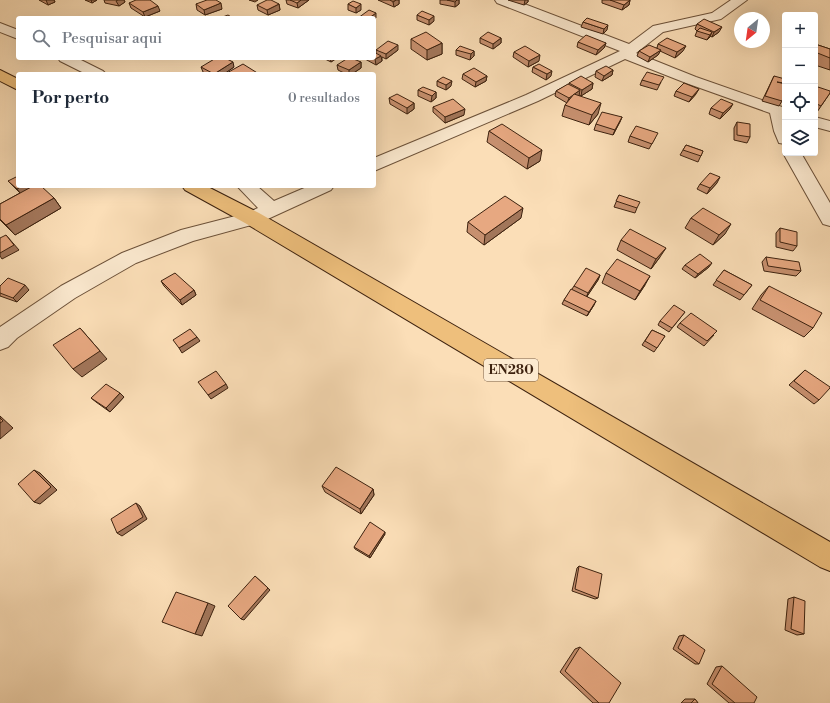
<!DOCTYPE html>
<html lang="pt">
<meta charset="utf-8">
<style>
:root{--surface:#fff;--page:#f6f6f7;--text:#1f2937;--muted:#747a83;--line:#e0e1e3}
body{margin:0;font-family:"Libre Bodoni",serif;background:var(--page);color:var(--text)}
.controls{position:absolute;right:12px;top:12px;display:grid;overflow:hidden;border-radius:4px;box-shadow:0 4px 16px #0002}
.controls button{width:36px;height:36px;display:grid;place-items:center;padding:0;border:0;border-bottom:1px solid var(--line);background:var(--surface);color:var(--text);font:20px sans-serif}
.compass{position:absolute;left:734px;top:12px;width:36px;height:36px;border-radius:50%;background:var(--surface);box-shadow:0 4px 16px #0002;rotate:209deg}
.list{margin:0;padding:0;list-style:none}
h2{display:flex;justify-content:space-between;align-items:center;height:52px;margin:0;padding:0 16px;font-size:17px}
h2 small{font-size:13px;font-weight:400;color:var(--muted)}
.icon{flex:none;width:22px;height:22px;fill:none;stroke:currentColor;stroke-width:2;stroke-linecap:round;stroke-linejoin:round}
.map{position:relative;flex:none;width:830px;height:703px;overflow:hidden}
.search{position:absolute;background:var(--surface);box-shadow:0 4px 16px #0002;left:16px;top:16px;width:360px;height:44px;display:flex;align-items:center;gap:10px;box-sizing:border-box;padding:0 14px;border-radius:4px;color:var(--muted);font-size:15px}
.panel{position:absolute;background:var(--surface);box-shadow:0 4px 16px #0002;left:16px;top:72px;width:360px;height:116px;border-radius:4px}
.map>svg:first-child{display:block}
.lines{fill:none;stroke-linecap:round;stroke-linejoin:round}
.minor-casing{stroke:#6c5139;stroke-width:2}
.major-casing{stroke:#3d220f;stroke-width:2}
.minor{fill:#fcead0;fill-rule:evenodd}
.major{fill:#eebf7c;fill-rule:evenodd}
.wall{fill:#c7906f;stroke:#3d220f}
.shaded-wall{fill:#a2765a;stroke:#3d220f}
.building{fill:#e7a881;stroke:#3d220f}
.labels{text-anchor:middle;dominant-baseline:central;stroke-width:3;stroke-linejoin:round;paint-order:stroke}
.shield{fill:#fcead0;stroke:#765e49;stroke-width:1}
.shield-label{font-size:13px;font-weight:bold;fill:#3d220f}
</style>
<div class="map">
<svg width="830" height="703" viewBox="0 0 830 703">
<rect width="100%" height="100%" fill="#fbdeb7"/>
<filter id="stains"><feTurbulence type="fractalNoise" baseFrequency=".005" numOctaves="4"/><feColorMatrix values="0 0 0 0 .2 0 0 0 0 .09 0 0 0 0 .02 0 0 0 .5 -.17"/></filter>
<radialGradient id="worn" r=".72"><stop offset=".6" stop-color="#630" stop-opacity="0"/><stop offset="1" stop-color="#630" stop-opacity=".3"/></radialGradient>
<g class="lines">
<defs>
<g id="minor">
<polygon points="495,0 514,0 629,44 653,26 712,13 731,0 747,0 721,19 663,32 636,53 696,77 785,108 785,144 779,143 774,131 770,113 686,83 625,59 538,101 374,171 374,158 526,95 620,51 497,3"/>
<polygon points="0,23 18,30 18,39 0,32"/>
<polygon points="58,58 77,58 103,71 106,74 86,74 60,61"/>
<polygon points="815,117 830,121 830,131 815,127"/>
<polygon points="785,151 785,153 801,153 830,203 830,226 823,224 783,153"/>
<polygon points="237,186 257,186 274,201 309,186 334,186 331,190 259,223 193,241 136,263 75,298 17,338 8,347 0,350 0,327 61,286 122,253 181,230 247,213 258,208"/>
</g>
<g id="major">
<polygon points="0,70 18,79 18,90 0,81"/>
<polygon points="182,186 206,186 259,213 830,542 830,571 820,567 245,223 185,190"/>
</g>
</defs>
<use href="#minor" class="minor-casing"/>
<use href="#major" class="major-casing"/>
<use href="#minor" class="minor"/>
<use href="#major" class="major"/>
</g>
<g class="wall">
<polygon points="39,0 54,0 55,2 48,5"/>
<polygon points="85,0 97,0 92,3"/>
<polygon points="104,0 124,0 125,2 119,6 105,3"/>
<polygon points="249,0 258,0 255,2"/>
<polygon points="286,0 309,0 298,8 287,4"/>
<polygon points="378,0 399,0 399,4 394,7"/>
<polygon points="440,0 459,0 459,4 455,7 440,4"/>
<polygon points="508,0 528,0 528,2 524,5"/>
<polygon points="602,0 630,0 629,5 622,10 602,3"/>
<polygon points="129,3 160,11 145,17 131,8"/>
<polygon points="196,4 222,9 205,15 197,10"/>
<polygon points="279,4 280,10 268,15 258,10 257,5"/>
<polygon points="348,4 361,10 356,13 348,10"/>
<polygon points="417,15 434,21 429,25 417,20"/>
<polygon points="583,22 607,30 603,34 581,27"/>
<polygon points="697,24 719,32 712,37 710,36 707,40 695,36 697,31 695,29"/>
<polygon points="480,38 501,38 501,43 493,49 480,43"/>
<polygon points="411,39 442,43 442,54 427,60 411,49"/>
<polygon points="578,42 606,43 604,48 596,55 577,47"/>
<polygon points="658,44 683,51 675,58 660,51 658,55 648,62 637,56 639,51 657,48"/>
<polygon points="815,44 830,49 830,70 815,65"/>
<polygon points="376,50 398,50 386,59 382,57 382,61 376,65 365,59 365,58 374,58 376,53"/>
<polygon points="456,50 474,51 474,56 470,60 456,55"/>
<polygon points="785,50 785,55 783,54"/>
<polygon points="514,52 539,61 528,67 513,57"/>
<polygon points="323,58 337,58 331,62"/>
<polygon points="361,62 361,68 352,74 346,74 338,70 337,65"/>
<polygon points="201,67 234,67 224,74 206,74 203,72"/>
<polygon points="533,67 551,76 546,80 532,72"/>
<polygon points="613,70 612,75 602,81 595,77 596,71"/>
<polygon points="463,74 487,76 486,81 475,87 462,79"/>
<polygon points="774,76 784,83 782,101 779,106 762,101"/>
<polygon points="642,80 661,82 657,90 640,85"/>
<polygon points="437,81 451,86 446,90 437,86"/>
<polygon points="569,83 593,83 592,89 581,96 579,95 579,96 598,114 589,125 562,116 565,105 567,103 555,96 556,91 569,84"/>
<polygon points="815,86 830,93 815,115"/>
<polygon points="418,90 436,92 436,98 431,102 418,96"/>
<polygon points="676,91 696,94 689,102 674,96"/>
<polygon points="389,98 414,103 414,109 407,114 390,104"/>
<polygon points="433,107 464,115 445,123 433,112"/>
<polygon points="711,108 730,109 720,119 709,114"/>
<polygon points="622,117 613,135 594,130 596,124"/>
<polygon points="737,122 750,137 747,143 734,140 734,128"/>
<polygon points="489,131 540,161 527,169 487,142"/>
<polygon points="630,136 655,138 649,149 628,142"/>
<polygon points="686,145 703,151 698,162 680,155"/>
<polygon points="8,181 18,186 30,186 31,187 54,198 61,208 15,235 0,220 0,204 20,193"/>
<polygon points="717,183 707,194 697,189 700,184"/>
<polygon points="619,195 637,208 635,213 614,207"/>
<polygon points="521,218 484,245 467,232 468,222"/>
<polygon points="691,218 725,234 713,245 685,228"/>
<polygon points="780,228 797,246 793,251 776,247 776,233"/>
<polygon points="621,240 660,257 651,269 617,250"/>
<polygon points="766,257 801,271 796,276 764,271 762,262"/>
<polygon points="685,265 709,267 695,278 682,269"/>
<polygon points="724,270 752,285 740,300 713,285"/>
<polygon points="606,273 645,285 635,300 602,283"/>
<polygon points="600,275 598,280 587,296 594,305 587,316 562,304 564,300 572,289 574,286"/>
<polygon points="161,281 194,290 196,295 182,305 164,286"/>
<polygon points="0,286 29,290 17,302 0,296"/>
<polygon points="769,286 813,328 804,337 752,309 761,295"/>
<polygon points="685,312 669,332 658,325 660,321"/>
<polygon points="680,323 714,335 704,346 677,327"/>
<polygon points="652,330 665,336 654,352 642,345"/>
<polygon points="805,370 819,400 814,404 789,385"/>
<polygon points="124,397 110,412 96,402 91,398"/>
<polygon points="322,486 373,489 374,495 361,514 325,492"/>
<polygon points="385,534 370,558 355,549 354,547"/>
<polygon points="579,566 598,598 595,599 572,591 577,568"/>
<polygon points="794,597 804,634 797,635 785,630 788,599"/>
<polygon points="684,635 699,664 695,664 673,649 679,636"/>
<polygon points="580,647 609,703 593,703 560,672 575,649"/>
<polygon points="722,666 754,703 729,703 707,684 716,667"/>
<polygon points="685,699 695,699 698,703 681,703"/>
</g>
<g class="shaded-wall">
<polygon points="46,0 54,0 55,2 48,5"/>
<polygon points="91,0 97,0 92,3"/>
<polygon points="118,0 124,0 125,2 119,6 116,1"/>
<polygon points="301,0 309,0 298,8 297,3"/>
<polygon points="396,0 399,0 399,4 394,7 393,2"/>
<polygon points="457,0 459,0 459,4 455,7 455,2"/>
<polygon points="525,0 528,0 528,2 524,5"/>
<polygon points="630,0 629,5 622,10 624,5"/>
<polygon points="221,3 222,9 205,15 204,10"/>
<polygon points="279,4 280,10 268,15 267,10"/>
<polygon points="361,4 361,10 356,13 356,8"/>
<polygon points="158,6 160,11 145,17 143,12"/>
<polygon points="376,13 376,18 374,20 374,18 369,18"/>
<polygon points="434,16 434,21 429,25 429,20"/>
<polygon points="608,25 607,30 603,34 604,29"/>
<polygon points="722,27 719,32 712,37 714,32"/>
<polygon points="712,32 710,37 707,40 710,35"/>
<polygon points="501,38 501,43 493,49 493,44"/>
<polygon points="442,43 442,54 427,60 427,50"/>
<polygon points="606,43 604,48 596,55 598,50"/>
<polygon points="398,45 398,50 386,59 386,54"/>
<polygon points="686,46 683,51 675,58 677,52"/>
<polygon points="661,50 658,55 648,62 650,57"/>
<polygon points="474,51 474,56 470,60 471,54"/>
<polygon points="540,55 539,61 528,67 529,61"/>
<polygon points="381,56 382,61 376,65 375,59"/>
<polygon points="330,58 337,58 331,62"/>
<polygon points="233,62 234,67 224,74 214,74"/>
<polygon points="361,62 361,68 352,74 349,74 349,70"/>
<polygon points="613,70 612,75 602,81 604,76"/>
<polygon points="552,71 551,76 546,80 547,74"/>
<polygon points="487,76 486,81 475,87 476,82"/>
<polygon points="452,81 451,86 446,90 446,85"/>
<polygon points="593,83 592,89 581,96 582,90"/>
<polygon points="699,89 696,94 689,102 692,97"/>
<polygon points="580,90 579,96 567,103 569,98"/>
<polygon points="436,92 436,98 431,102 432,96"/>
<polygon points="414,103 414,109 407,114 407,108"/>
<polygon points="601,103 598,114 589,125 592,115"/>
<polygon points="733,104 730,109 720,119 723,113"/>
<polygon points="465,109 464,115 445,123 445,117"/>
<polygon points="622,117 620,122 613,135 615,130"/>
<polygon points="542,150 540,161 527,169 529,158"/>
<polygon points="720,177 717,183 707,194 710,188"/>
<polygon points="22,186 30,186 31,188 21,194 17,189"/>
<polygon points="54,198 61,208 15,235 6,225"/>
<polygon points="523,208 521,218 484,245 485,235"/>
<polygon points="731,224 725,234 713,245 719,235"/>
<polygon points="6,235 19,250 2,259 0,256 0,253"/>
<polygon points="666,248 660,257 651,269 656,259"/>
<polygon points="712,263 709,267 695,278 698,274"/>
<polygon points="600,275 598,280 586,298 588,293"/>
<polygon points="650,276 645,285 635,300 640,291"/>
<polygon points="25,285 29,290 17,302 13,298"/>
<polygon points="194,290 196,295 182,305 180,300"/>
<polygon points="596,301 594,305 587,316 589,312"/>
<polygon points="80,328 107,359 82,377 73,369"/>
<polygon points="197,337 200,341 182,353 179,348"/>
<polygon points="226,384 228,388 211,399 208,395"/>
<polygon points="120,393 124,397 110,412 106,408"/>
<polygon points="0,416 13,428 0,439"/>
<polygon points="34,470 40,473 57,490 40,504 34,502"/>
<polygon points="373,489 374,495 361,514 360,509"/>
<polygon points="136,503 140,506 147,519 122,536 117,533"/>
<polygon points="385,532 385,534 370,558 369,556"/>
<polygon points="255,576 270,590 244,620 241,619"/>
<polygon points="208,603 215,606 202,636 195,634"/>
</g>
<g class="building">
<polygon points="136,0 150,0 158,6 143,12 129,3"/>
<polygon points="207,0 216,0 221,3 204,10 196,4"/>
<polygon points="267,0 271,0 279,4 267,10 257,5"/>
<polygon points="290,0 301,0 297,3"/>
<polygon points="390,0 396,0 393,2"/>
<polygon points="447,0 457,0 455,2"/>
<polygon points="610,0 630,0 624,5"/>
<polygon points="353,1 361,4 356,8 348,4"/>
<polygon points="369,10 376,13 369,18 358,18"/>
<polygon points="422,11 434,16 429,20 417,15"/>
<polygon points="228,15 233,18 220,18"/>
<polygon points="587,18 608,25 604,29 583,22"/>
<polygon points="704,19 722,27 714,32 697,24"/>
<polygon points="700,28 712,32 710,35 697,31"/>
<polygon points="426,32 442,43 427,50 411,39"/>
<polygon points="488,32 501,38 493,44 480,38"/>
<polygon points="586,35 606,43 598,50 578,42"/>
<polygon points="667,38 686,46 677,52 658,44"/>
<polygon points="388,41 398,45 386,54 376,50"/>
<polygon points="815,44 830,49 830,58 815,52"/>
<polygon points="649,45 661,50 650,57 639,51"/>
<polygon points="460,46 474,51 471,54 456,50"/>
<polygon points="525,46 540,55 529,61 514,52"/>
<polygon points="374,52 381,56 375,59 373,58 374,58"/>
<polygon points="216,58 225,58 233,62 214,74 201,67"/>
<polygon points="348,58 351,58 361,62 349,70 337,65"/>
<polygon points="243,64 259,74 225,74"/>
<polygon points="539,64 552,71 547,74 533,67"/>
<polygon points="606,66 613,70 604,76 596,71"/>
<polygon points="474,68 487,76 476,82 463,74"/>
<polygon points="647,72 664,77 659,85 642,80"/>
<polygon points="581,76 593,83 582,90 569,83"/>
<polygon points="774,76 785,79 784,83 777,82 785,84 785,93 782,101 765,96"/>
<polygon points="443,77 452,81 446,85 437,81"/>
<polygon points="684,83 699,89 692,97 676,91"/>
<polygon points="568,84 580,90 569,98 556,91"/>
<polygon points="815,86 830,91 830,93 821,106 815,103"/>
<polygon points="423,87 436,92 432,96 418,90"/>
<polygon points="397,94 414,103 407,108 389,98"/>
<polygon points="574,94 601,103 592,115 565,105"/>
<polygon points="453,99 465,109 445,117 433,107"/>
<polygon points="721,99 733,104 723,113 711,108"/>
<polygon points="602,112 622,117 615,130 596,124"/>
<polygon points="737,122 750,124 750,137 737,135"/>
<polygon points="502,124 542,150 529,158 489,131"/>
<polygon points="636,126 658,133 652,144 630,136"/>
<polygon points="686,145 703,151 701,156 683,150"/>
<polygon points="710,173 720,177 710,188 700,184"/>
<polygon points="18,176 18,186 22,186 17,189 8,181"/>
<polygon points="33,186 41,186 54,198 6,225 0,219 0,204"/>
<polygon points="619,195 640,202 637,208 616,201"/>
<polygon points="505,196 523,208 485,235 468,222"/>
<polygon points="703,208 731,224 719,235 691,218"/>
<polygon points="780,228 797,232 797,246 780,242"/>
<polygon points="630,229 666,248 656,259 621,240"/>
<polygon points="6,235 14,245 0,253 0,238"/>
<polygon points="700,254 712,263 698,274 685,265"/>
<polygon points="766,257 799,262 801,271 768,266"/>
<polygon points="617,259 650,276 640,291 606,273"/>
<polygon points="586,268 600,275 588,293 574,286"/>
<polygon points="724,270 752,285 744,295 716,280"/>
<polygon points="175,273 194,290 180,300 161,281"/>
<polygon points="8,278 25,285 13,298 0,293 0,286"/>
<polygon points="769,286 822,313 813,328 760,300"/>
<polygon points="571,289 596,301 589,312 564,300"/>
<polygon points="674,305 685,312 672,328 660,321"/>
<polygon points="691,313 717,331 707,341 680,323"/>
<polygon points="80,328 100,351 73,369 53,345"/>
<polygon points="190,329 197,337 179,348 173,340"/>
<polygon points="652,330 665,336 657,348 645,341"/>
<polygon points="805,370 830,387 830,388 819,400 794,381"/>
<polygon points="216,371 226,384 208,395 198,382"/>
<polygon points="106,384 120,393 106,408 91,398"/>
<polygon points="0,418 3,421 0,423"/>
<polygon points="336,467 373,489 360,509 322,486"/>
<polygon points="34,470 51,487 34,502 18,484"/>
<polygon points="136,503 143,517 117,533 111,519"/>
<polygon points="370,522 385,532 369,556 354,547"/>
<polygon points="579,566 602,574 598,598 575,589"/>
<polygon points="255,576 268,588 241,619 228,606"/>
<polygon points="176,592 208,603 195,634 162,622"/>
<polygon points="794,597 805,601 804,634 791,629"/>
<polygon points="684,635 705,650 699,664 678,648"/>
<polygon points="580,647 621,683 609,703 599,703 565,671"/>
<polygon points="722,666 757,697 754,703 735,703 712,684"/>
<polygon points="695,699 698,703 691,703"/>
</g>
<g class="labels">
<rect class="shield" x="484" y="359" width="54" height="22" rx="3"/>
<g class="shield-label">
<text x="511" y="370">EN280</text>
</g>
</g>
<rect width="100%" height="100%" filter="url(#stains)"/>
<rect width="100%" height="100%" fill="url(#worn)"/>
</svg>
<div class="controls">
<button>+</button>
<button>−</button>
<button><svg class="icon" aria-label="locate" viewBox="0 0 24 24"><circle cx="12" cy="12" r="6"/><path d="M12 2v4M12 18v4M2 12h4M18 12h4"/></svg></button>
<button><svg class="icon" aria-label="layers" viewBox="0 0 24 24"><path d="M12 4l9 5-9 5-9-5zM3 14l9 5 9-5"/></svg></button>
</div>
<svg class="compass" viewBox="-18 -18 36 36"><path d="M0-13l5 13h-10z" fill="#e53935"/><path d="M0 13l5-13h-10z" fill="#747a83"/></svg>
<div class="search"><svg class="icon" aria-label="search" viewBox="0 0 24 24"><circle cx="10" cy="10" r="6"/><path d="M15 15l6 6"/></svg>Pesquisar aqui</div>
<section class="panel">
<h2>Por perto<small>0 resultados</small></h2>
<ul class="list">
</ul>
</section>
</div>
